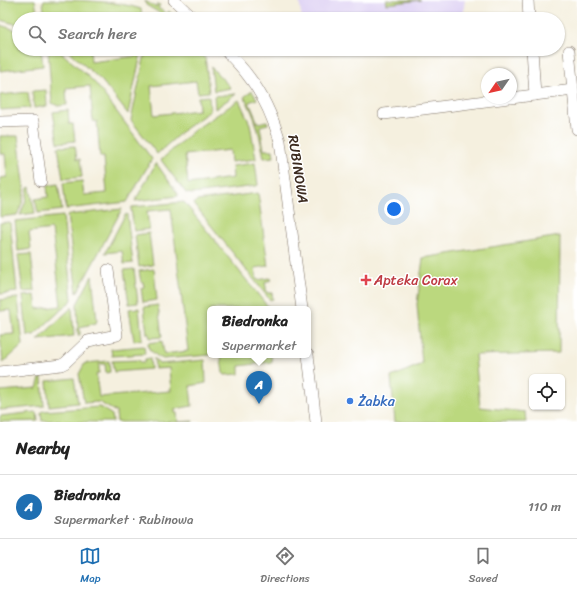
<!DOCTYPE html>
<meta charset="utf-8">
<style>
:root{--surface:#fff;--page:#f2f2f2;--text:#222;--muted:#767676;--line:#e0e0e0;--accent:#1f6fb2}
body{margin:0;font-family:Sriracha,sans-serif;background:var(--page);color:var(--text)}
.controls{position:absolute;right:12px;bottom:12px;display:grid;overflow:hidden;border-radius:6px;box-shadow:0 1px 3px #0004}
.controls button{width:36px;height:36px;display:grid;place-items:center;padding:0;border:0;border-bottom:1px solid var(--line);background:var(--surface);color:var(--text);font:20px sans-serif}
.compass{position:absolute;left:481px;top:68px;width:36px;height:36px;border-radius:50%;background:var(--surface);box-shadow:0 1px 3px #0004;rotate:236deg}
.you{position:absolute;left:394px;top:209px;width:14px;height:14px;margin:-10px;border:3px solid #fff;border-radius:50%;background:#1a73e8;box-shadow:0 0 0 6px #1a73e833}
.badge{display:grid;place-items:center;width:26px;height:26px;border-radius:50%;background:var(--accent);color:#fff;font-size:13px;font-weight:700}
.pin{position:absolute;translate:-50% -33px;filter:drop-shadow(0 1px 2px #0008)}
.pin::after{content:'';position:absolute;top:21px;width:14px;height:12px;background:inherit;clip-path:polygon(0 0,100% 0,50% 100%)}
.popup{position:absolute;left:207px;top:306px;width:104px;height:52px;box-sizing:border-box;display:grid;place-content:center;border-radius:6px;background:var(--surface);filter:drop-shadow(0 1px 3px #0005);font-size:13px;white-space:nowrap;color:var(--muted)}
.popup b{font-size:15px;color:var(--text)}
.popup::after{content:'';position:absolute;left:50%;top:100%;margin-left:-8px;border:8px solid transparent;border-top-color:var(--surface)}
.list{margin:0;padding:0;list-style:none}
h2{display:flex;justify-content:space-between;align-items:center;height:52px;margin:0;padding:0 16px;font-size:17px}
h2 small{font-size:13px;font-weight:400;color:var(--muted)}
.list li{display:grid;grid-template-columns:26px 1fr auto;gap:12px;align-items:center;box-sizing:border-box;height:64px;padding:0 16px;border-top:1px solid var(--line)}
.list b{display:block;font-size:15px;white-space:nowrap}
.list p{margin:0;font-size:13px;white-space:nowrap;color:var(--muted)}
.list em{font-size:13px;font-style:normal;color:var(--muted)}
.icon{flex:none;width:22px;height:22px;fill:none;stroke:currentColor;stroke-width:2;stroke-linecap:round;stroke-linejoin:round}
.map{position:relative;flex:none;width:577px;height:422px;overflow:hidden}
.search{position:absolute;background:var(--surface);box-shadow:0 1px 3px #0004;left:12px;right:12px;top:12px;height:44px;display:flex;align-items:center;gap:10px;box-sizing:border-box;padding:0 14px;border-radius:22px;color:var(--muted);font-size:15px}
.sheet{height:116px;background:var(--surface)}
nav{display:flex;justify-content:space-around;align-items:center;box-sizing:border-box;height:56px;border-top:1px solid var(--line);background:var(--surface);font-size:11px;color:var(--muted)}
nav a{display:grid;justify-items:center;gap:2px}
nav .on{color:var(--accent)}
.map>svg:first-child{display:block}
.built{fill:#e0d4f4}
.green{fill:#bbd87e;stroke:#7b814e}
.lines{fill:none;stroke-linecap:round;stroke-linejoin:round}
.minor-casing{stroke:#7c6f62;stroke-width:12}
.minor{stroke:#fff;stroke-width:11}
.health-dot{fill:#e0444e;stroke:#fff;stroke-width:1.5}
.shop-dot{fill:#3f7fe0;stroke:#fff;stroke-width:1.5}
.labels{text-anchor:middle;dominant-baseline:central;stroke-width:3;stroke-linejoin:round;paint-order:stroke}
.street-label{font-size:14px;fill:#3b2a1e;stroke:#fff}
.health-label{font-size:14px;fill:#be3a42;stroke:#fff;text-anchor:start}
.shop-label{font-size:14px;fill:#366cbe;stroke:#fff;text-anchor:start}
</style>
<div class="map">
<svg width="577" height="422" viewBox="0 0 577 422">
<rect width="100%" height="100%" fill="#fff"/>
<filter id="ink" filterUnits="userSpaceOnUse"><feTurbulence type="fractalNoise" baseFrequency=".025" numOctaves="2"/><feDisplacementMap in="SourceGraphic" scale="8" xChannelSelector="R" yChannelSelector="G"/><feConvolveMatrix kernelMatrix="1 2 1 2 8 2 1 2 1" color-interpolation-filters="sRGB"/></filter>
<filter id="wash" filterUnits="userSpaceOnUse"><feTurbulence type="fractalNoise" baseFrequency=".012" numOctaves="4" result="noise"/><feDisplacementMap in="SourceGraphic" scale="16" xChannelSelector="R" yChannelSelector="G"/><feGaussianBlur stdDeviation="0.9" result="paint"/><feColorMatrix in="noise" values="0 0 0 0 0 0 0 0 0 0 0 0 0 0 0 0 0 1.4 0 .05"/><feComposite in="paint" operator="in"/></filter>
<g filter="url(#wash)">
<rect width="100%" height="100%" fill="#f5f0df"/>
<polygon class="built" points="299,0 465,0 462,19 302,19"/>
<g class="green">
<polygon points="0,0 35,0 38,19 19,19 19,25 0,20"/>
<path d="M44,0C73,0 115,0 141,9L142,19H45L43,2Z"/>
<polygon points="386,0 421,0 387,4"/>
<polygon points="145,1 156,7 158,4 160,5 158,8 167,14 169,11 171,13 170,16 175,19 170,19 146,5"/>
<polygon points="0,25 19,31 19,49 41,49 43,66 0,71"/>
<polygon points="48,49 57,49 87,75 96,84 152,159 127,202 66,209 63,183 82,181 84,195 107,193 104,157 100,157 97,121 93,122 90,86 66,88 67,105 58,106 52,103"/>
<polygon points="66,49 90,49 91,62 136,56 135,49 142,49 128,114 102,81"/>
<polygon points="146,49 195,49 205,58 206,64 209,92 198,93 196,81 151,86 154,115 199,110 198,97 209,96 210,111 186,128 157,154 131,120"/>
<polygon points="211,67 231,88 214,91"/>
<polygon points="46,90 47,106 34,108 32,91"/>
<path d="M252,91L257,99L249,102L258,123L267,121L268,124L260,126L264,150H273L274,157L264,158C260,137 256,116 244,97Z"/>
<polygon points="28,92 30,108 0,110 0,95"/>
<polygon points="236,94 215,109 214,96"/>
<polygon points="239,100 250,124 256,159 231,162 230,150 185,155 188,184 233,178 232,166 255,163 258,185 256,186 192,194 186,193 161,160 193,131"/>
<polygon points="68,110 69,124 73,124 75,141 58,143 53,112"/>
<polygon points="0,136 18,136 25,190 23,201 17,215 0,217 0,178 7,177 5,154 0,154"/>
<polygon points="75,146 77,159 80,159 82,177 63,179 58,147"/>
<polygon points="156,163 178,194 178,196 135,201"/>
<polygon points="58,184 62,210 38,213 35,199 48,197 47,186"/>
<polygon points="30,187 35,213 20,215 26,200 28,188"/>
<polygon points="258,193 268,266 255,268 257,280 270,278 271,280 265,282 267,293 272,293 273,299 270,300 194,204 196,201"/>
<polygon points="184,202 268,307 265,309 210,309 210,355 163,359 157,356 149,349 148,343 162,341 164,354 188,351 171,209 147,211 149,229 134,231 131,209 132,207"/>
<polygon points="122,209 77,293 67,215"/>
<polygon points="127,214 133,263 124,264 122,251 105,253 125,215"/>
<polygon points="63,216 72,300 34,335 27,335 23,296 35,295 37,309 61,306 52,229 29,232 31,249 18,251 15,221"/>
<polygon points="10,222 17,292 0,294 0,223"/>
<polygon points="149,233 153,265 139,267 135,235"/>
<polygon points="560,236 559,353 475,355 480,407 525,412 526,422 395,422 391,377 422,364 417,304 423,258"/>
<polygon points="31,254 35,291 23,292 18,255"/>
<polygon points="134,269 138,303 129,304 124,270"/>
<polygon points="154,269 157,300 143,302 141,288 144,287 143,282 141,282 139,271"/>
<polygon points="92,276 97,320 96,323 80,327 80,335 78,335 77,304"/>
<polygon points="18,298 23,345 3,363 0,335 14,334 11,310 0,311 0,300"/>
<polygon points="158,305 162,337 150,338 149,334 147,334 144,307"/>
<polygon points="72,307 74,336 38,340"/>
<polygon points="139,308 142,339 134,341 129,309"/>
<polygon points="144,346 145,354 112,356 111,349"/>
<polygon points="225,355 271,355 272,362 239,366 239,374 225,375 223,373 221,358"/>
<polygon points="150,358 151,369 114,372 112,361 139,360 140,362 145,362 145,359"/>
<polygon points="154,358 159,364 205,360 206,383 190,386 192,406 175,409 175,413 177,413 178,422 193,421 193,422 117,422 116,412 99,402 84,403 79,374 85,363 109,361 110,372 106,373 105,364 99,364 99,373 96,374 99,397 171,391 169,368 155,369"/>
<polygon points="40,378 42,378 44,406 0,410 0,391 37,388"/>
<polygon points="74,378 78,403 49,406 47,381"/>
<polygon points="100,407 112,415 113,422 61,422 60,420 42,421 41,413 43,411"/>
<polygon points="35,412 37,414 38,421 0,422 0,416"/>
</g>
</g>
<g filter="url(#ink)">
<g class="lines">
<defs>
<g id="minor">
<polyline points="174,0 194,19"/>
<polyline points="528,0 529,19"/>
<path d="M224,49C233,58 242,67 249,77C264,96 273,118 280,141L302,309"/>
<polyline points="532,49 535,95"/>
<polyline points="569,51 577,129"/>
<polyline points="511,98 573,90"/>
<polyline points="384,114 509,98"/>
<polyline points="0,122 33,121 41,181"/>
<polyline points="308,355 316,422"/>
<polyline points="0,372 61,365 65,363 88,341 117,335 108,270"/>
</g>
</defs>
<use href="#minor" class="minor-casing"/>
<use href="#minor" class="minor"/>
</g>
</g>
<path class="health-dot" d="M364 274h4v4h4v4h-4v4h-4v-4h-4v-4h4z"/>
<circle class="shop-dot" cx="350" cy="401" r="4"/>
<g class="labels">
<g class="street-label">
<text transform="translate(298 169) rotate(81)">RUBINOWA</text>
</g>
<g class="health-label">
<text x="374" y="280">Apteka Corax</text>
</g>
<g class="shop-label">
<text x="358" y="401">Żabka</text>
</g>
</g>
</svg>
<div class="controls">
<button><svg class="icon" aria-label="locate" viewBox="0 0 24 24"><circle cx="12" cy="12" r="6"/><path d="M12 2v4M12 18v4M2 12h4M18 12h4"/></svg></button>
</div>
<svg class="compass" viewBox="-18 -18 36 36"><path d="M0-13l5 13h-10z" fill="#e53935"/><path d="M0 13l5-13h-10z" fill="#767676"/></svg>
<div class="you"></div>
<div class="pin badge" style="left:259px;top:404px">A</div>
<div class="popup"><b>Biedronka</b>Supermarket</div>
<div class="search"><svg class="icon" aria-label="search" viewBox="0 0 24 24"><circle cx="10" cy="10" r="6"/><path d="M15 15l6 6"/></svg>Search here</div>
</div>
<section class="sheet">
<h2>Nearby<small></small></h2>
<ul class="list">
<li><span class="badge">A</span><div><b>Biedronka</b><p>Supermarket · Rubinowa</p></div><em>110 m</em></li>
</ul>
</section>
<nav>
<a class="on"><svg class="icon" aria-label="map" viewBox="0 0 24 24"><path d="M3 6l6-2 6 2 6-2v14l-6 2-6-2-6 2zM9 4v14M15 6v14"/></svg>Map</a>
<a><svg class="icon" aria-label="directions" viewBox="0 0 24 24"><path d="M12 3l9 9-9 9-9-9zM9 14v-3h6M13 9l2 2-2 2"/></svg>Directions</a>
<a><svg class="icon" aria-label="saved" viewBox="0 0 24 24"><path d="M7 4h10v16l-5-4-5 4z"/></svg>Saved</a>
</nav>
